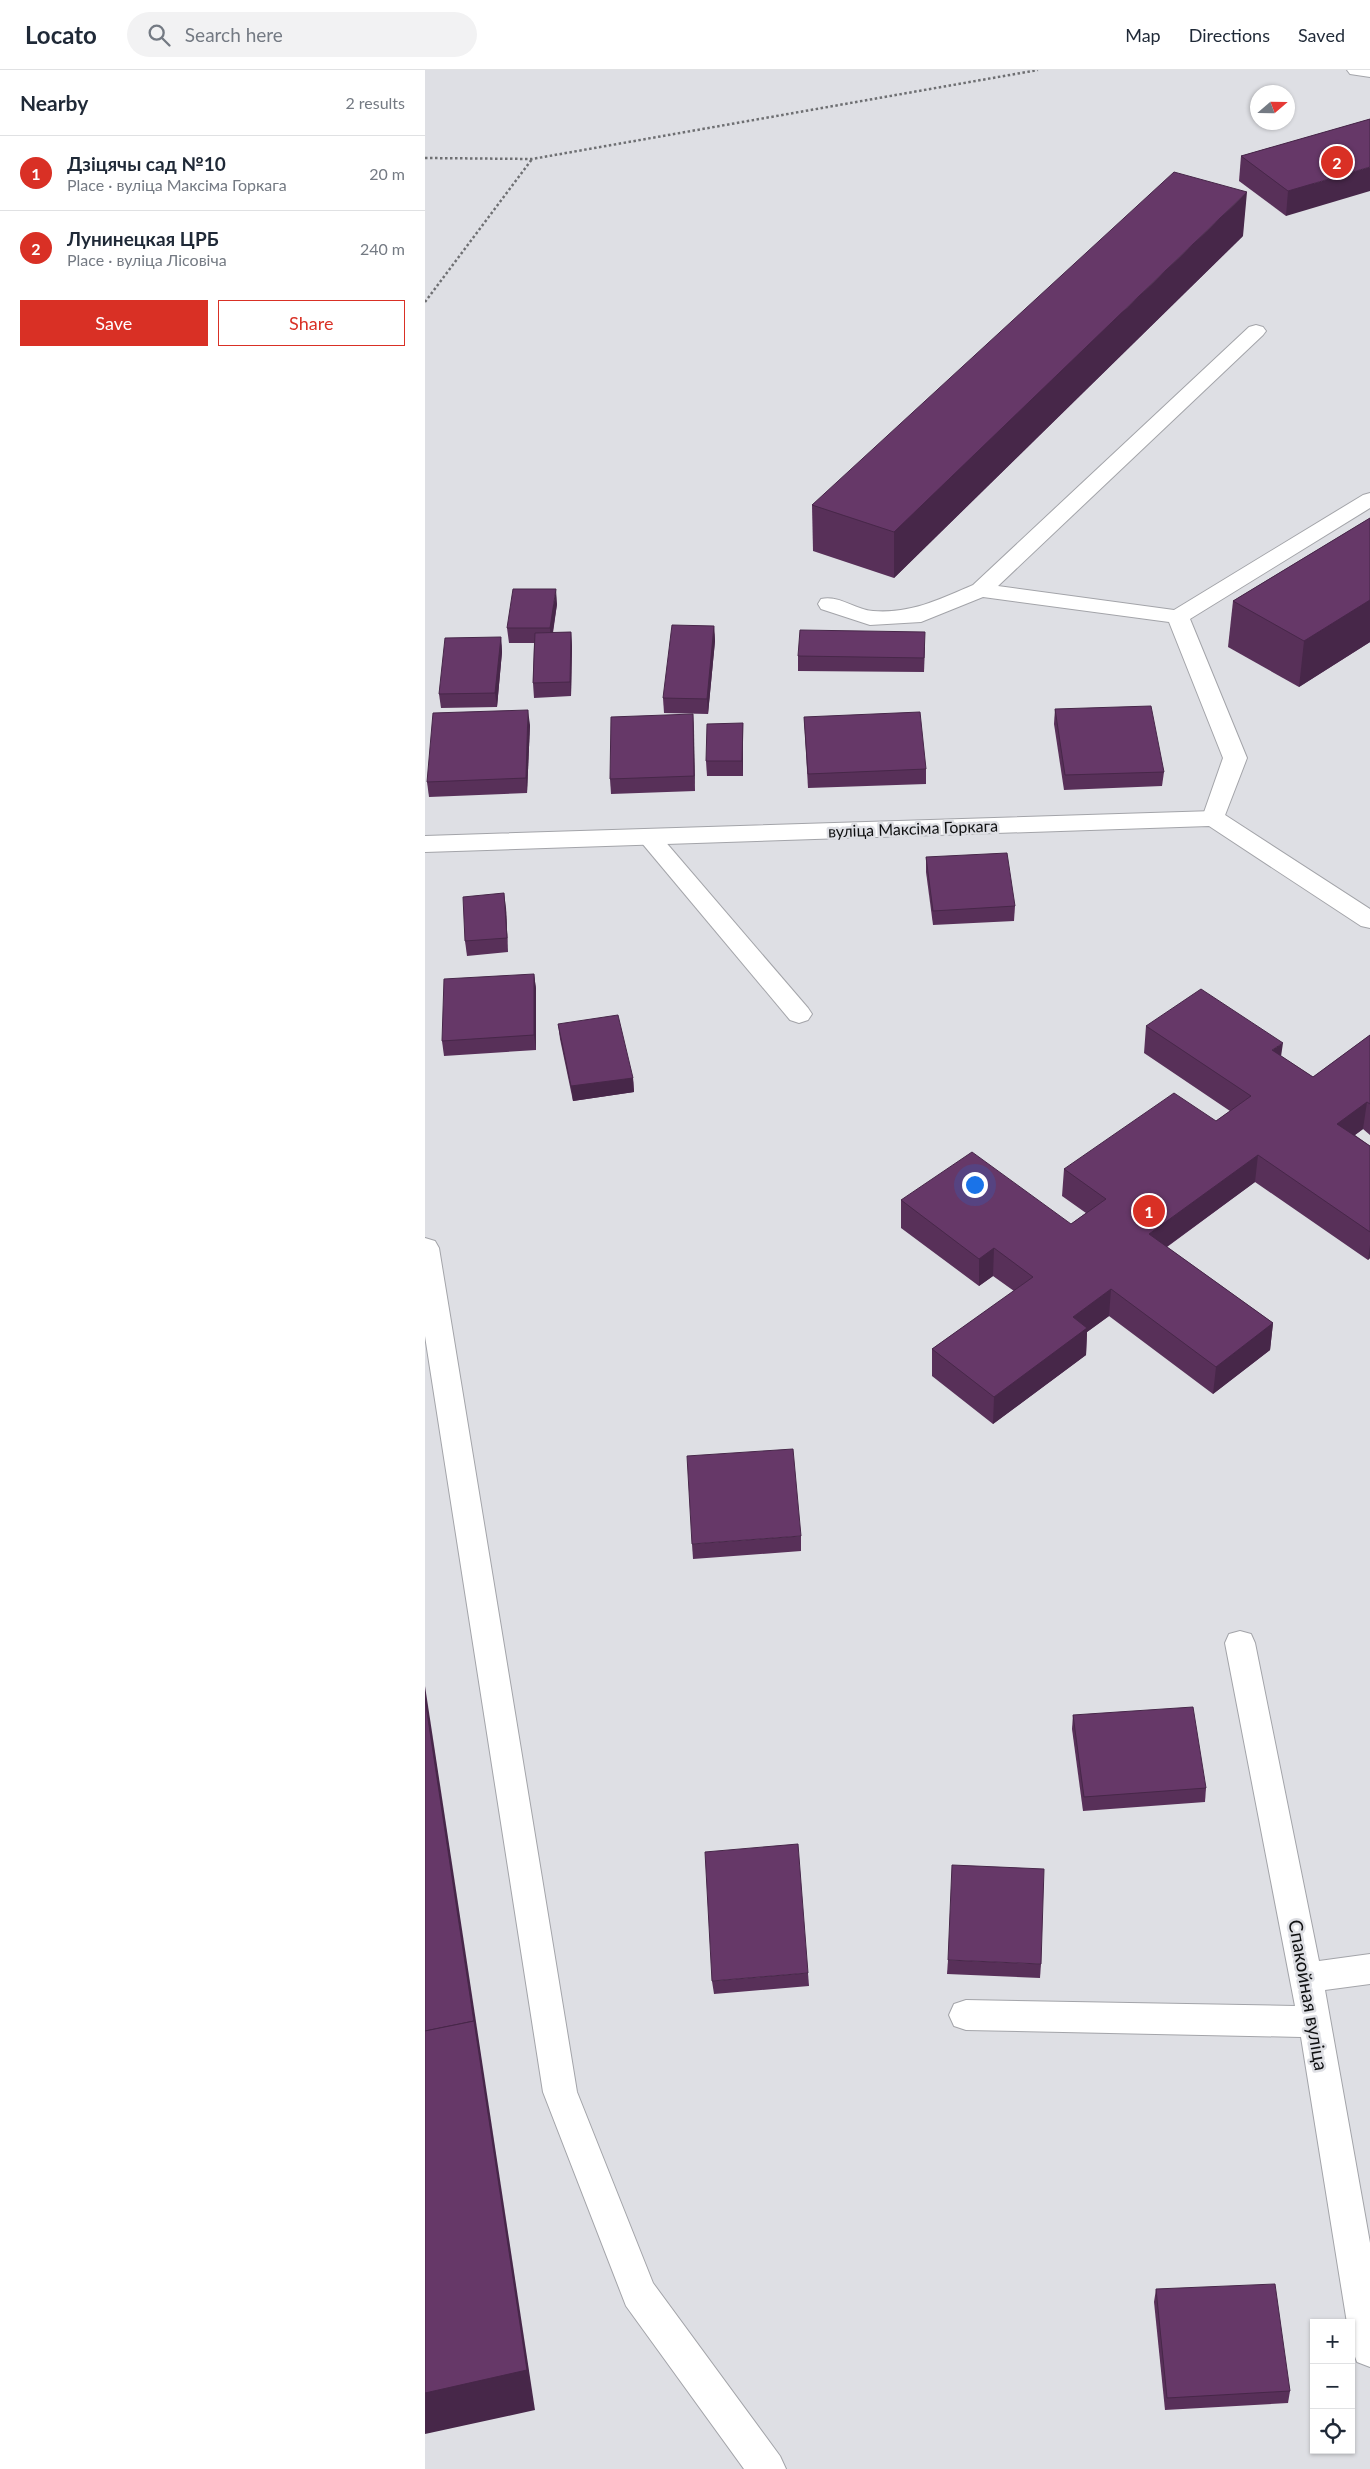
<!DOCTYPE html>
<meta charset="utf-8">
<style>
:root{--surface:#fff;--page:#f2f2f3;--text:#1f2937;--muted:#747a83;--line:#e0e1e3;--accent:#d93025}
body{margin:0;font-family:Lato,sans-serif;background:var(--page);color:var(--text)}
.controls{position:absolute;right:15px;bottom:15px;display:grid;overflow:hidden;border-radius:0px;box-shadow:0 1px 4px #0004}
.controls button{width:45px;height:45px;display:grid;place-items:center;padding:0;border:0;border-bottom:1px solid var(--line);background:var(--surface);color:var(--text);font:25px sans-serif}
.compass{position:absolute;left:825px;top:15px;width:45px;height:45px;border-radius:50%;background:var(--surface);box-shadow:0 1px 4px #0004;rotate:70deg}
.you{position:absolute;left:549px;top:1114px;width:18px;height:18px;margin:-12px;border:4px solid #fff;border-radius:50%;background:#1a73e8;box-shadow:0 0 0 8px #1a73e833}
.badge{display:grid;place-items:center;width:32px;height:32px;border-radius:50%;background:var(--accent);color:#fff;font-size:16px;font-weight:700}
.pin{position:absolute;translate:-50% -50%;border:2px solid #fff;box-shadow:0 1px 5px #0006}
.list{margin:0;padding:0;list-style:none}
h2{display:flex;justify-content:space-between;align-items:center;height:65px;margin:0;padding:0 20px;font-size:21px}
h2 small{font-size:16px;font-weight:400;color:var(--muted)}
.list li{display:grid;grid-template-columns:32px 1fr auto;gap:15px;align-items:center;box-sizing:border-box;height:75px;padding:0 20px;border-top:1px solid var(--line)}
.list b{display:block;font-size:19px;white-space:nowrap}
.list p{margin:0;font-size:16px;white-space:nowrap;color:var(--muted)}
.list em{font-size:16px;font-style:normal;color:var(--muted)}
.actions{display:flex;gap:10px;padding:15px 20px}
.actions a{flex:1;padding:11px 0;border:1px solid var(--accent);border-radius:0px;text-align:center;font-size:18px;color:var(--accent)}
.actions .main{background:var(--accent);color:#fff}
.icon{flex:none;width:28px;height:28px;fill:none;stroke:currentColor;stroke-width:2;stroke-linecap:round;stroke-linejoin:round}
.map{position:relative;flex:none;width:945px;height:2399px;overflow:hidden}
header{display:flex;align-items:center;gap:30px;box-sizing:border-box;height:70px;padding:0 25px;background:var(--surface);border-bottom:1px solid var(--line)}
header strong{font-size:24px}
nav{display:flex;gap:28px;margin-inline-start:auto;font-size:18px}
.search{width:350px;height:45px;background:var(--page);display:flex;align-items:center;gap:12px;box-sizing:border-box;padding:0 18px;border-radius:28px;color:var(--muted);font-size:19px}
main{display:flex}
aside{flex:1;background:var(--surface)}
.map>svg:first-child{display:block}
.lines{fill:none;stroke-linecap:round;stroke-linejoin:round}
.lane-casing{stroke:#a3a4a9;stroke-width:2}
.street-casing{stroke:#a3a4a9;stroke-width:2}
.path{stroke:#6e6f72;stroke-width:2.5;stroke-dasharray:2.5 2.5;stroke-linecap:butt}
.lane{fill:#fff;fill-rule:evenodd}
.street{fill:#fff;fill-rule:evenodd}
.wall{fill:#583059}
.shaded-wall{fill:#472749}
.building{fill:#663868;stroke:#472749}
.labels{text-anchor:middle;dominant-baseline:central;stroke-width:5;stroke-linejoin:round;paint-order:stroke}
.street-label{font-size:16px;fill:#101112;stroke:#dedfe4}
.near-street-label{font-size:19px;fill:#101112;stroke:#dedfe4}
</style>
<header>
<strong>Locato</strong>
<div class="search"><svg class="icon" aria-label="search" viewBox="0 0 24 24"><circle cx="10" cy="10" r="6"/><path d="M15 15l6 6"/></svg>Search here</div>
<nav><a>Map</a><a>Directions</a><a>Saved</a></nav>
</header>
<main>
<aside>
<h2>Nearby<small>2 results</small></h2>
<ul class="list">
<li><span class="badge">1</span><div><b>Дзіцячы сад №10</b><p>Place · вуліца Максіма Горкага</p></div><em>20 m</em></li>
<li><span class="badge">2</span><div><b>Лунинецкая ЦРБ</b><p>Place · вуліца Лісовіча</p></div><em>240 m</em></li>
</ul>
<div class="actions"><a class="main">Save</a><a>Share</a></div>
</aside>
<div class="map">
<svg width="945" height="2399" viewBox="0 0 945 2399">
<rect width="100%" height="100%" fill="#dedfe4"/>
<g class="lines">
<defs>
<g id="lane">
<path d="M831,255L838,257L841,261L838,265L573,516L749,540L938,425L945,423V438L765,549L822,688L797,753L789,755L781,753L777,748L798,688L744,552L558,527L496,552L445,555L396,539L393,534L396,529C415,525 430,540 448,541C486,544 515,529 548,515L824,257Z"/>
<polygon points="224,759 232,762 383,938 387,944 383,950 374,953 365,950 216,772 212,767 216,762"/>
<polygon points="0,1168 10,1171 14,1178 152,2022 228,2213 355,2386 361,2399 319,2399 201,2236 118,2022 0,1266"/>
<polygon points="815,1561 826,1564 830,1573 894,1891 945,1884 945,1914 900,1920 945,2173 945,2297 932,2292 926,2276 926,2253 922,2253 876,1967 541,1960 529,1956 524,1945 529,1934 541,1930 870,1936 800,1573 804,1564"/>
</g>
<g id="street">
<polygon points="922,0 945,0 945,7 925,4"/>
<polygon points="789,741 797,743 945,839 945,858 936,856 784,756 0,782 0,766"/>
</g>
</defs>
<use href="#lane" class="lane-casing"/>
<use href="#street" class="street-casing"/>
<g class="path">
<polyline points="0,88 107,89 613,0"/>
<polyline points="0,232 107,89"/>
</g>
<use href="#lane" class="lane"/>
<use href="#street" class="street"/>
</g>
<g class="wall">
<polygon points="945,49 861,146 814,111 816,86"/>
<polygon points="818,166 469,508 388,481 387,435"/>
<polygon points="945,448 945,572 874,617 803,577 808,531"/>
<polygon points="132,534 128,563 146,562 147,577 146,626 109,628 108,613 109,573 84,573 82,558"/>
<polygon points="289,556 290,571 283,644 239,643 238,628"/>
<polygon points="76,567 77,582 72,637 16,638 14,624"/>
<polygon points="500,577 499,602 373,601 373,586"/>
<polygon points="630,639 739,702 737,716 639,720 629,654"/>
<polygon points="268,644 270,721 186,724 185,709"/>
<polygon points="379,647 501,699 501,714 383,718"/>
<polygon points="318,653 318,706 282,706 281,691"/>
<polygon points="105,655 102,723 4,727 2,712"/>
<polygon points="501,787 590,836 589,851 508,855 501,802"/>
<polygon points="81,838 83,882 42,886 40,871"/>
<polygon points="109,904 111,919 111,980 19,986 17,971"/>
<polygon points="133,954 208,1008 209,1022 148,1031 135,969"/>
<polygon points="721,956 856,986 888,1007 945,965 945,1065 938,1059 930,1065 945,1076 945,1188 943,1190 830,1112 742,1177 848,1253 845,1280 788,1324 684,1246 662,1262 661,1285 568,1354 507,1306 507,1279 589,1221 568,1206 554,1216 476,1158 476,1130 646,1154 661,1143 637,1126 639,1099 791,1051 805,1041 719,983"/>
<polygon points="376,1466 376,1481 268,1489 267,1474"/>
<polygon points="648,1645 781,1718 780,1732 658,1741 647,1659"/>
<polygon points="523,1890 616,1894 615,1908 522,1904"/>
<polygon points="383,1903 384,1916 289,1924 287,1911"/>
<polygon points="731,2219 865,2321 863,2333 740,2340 729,2232"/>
</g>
<g class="shaded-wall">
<polygon points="945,97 945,121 861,146 863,121"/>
<polygon points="822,122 818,166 469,508 469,462"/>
<polygon points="131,519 132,534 126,573 125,558"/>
<polygon points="945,530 945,572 874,617 879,571"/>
<polygon points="289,556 290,571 283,644 282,629"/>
<polygon points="146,562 147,577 146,626 145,612"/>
<polygon points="76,567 77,582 72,637 70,623"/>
<polygon points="103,640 105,655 102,723 101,708"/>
<polygon points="268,644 269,659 270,721 269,706"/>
<polygon points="318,653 318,706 317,691"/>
<polygon points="79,823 81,838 83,882 82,868"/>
<polygon points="109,904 111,919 111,980 109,965"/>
<polygon points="858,973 854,1000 847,980"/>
<polygon points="208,1008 209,1022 148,1031 146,1016"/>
<polygon points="942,1032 938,1059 908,1081 912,1054"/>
<polygon points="833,1085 830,1112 722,1191 724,1164"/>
<polygon points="945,1175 945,1188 943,1190"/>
<polygon points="569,1178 568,1206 554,1216 554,1189"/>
<polygon points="686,1219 684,1246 662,1262 661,1285 568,1354 569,1327 648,1247"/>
<polygon points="848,1253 845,1280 788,1324 791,1297"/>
<polygon points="0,1616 110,2340 0,2364"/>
</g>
<g class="building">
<polygon points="945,49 945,97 863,121 816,86"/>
<polygon points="749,102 822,122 469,462 387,435"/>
<polygon points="945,448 945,530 879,571 808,531"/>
<polygon points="88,519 131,519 125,558 82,558"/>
<polygon points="247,555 289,556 282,629 238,628"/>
<polygon points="375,560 500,562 499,588 373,586"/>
<polygon points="146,562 145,612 108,613 110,563"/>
<polygon points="76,567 70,623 14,624 20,568"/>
<polygon points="726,636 739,702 640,705 630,639"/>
<polygon points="103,640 101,708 2,712 8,643"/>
<polygon points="495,642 501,699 383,704 379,647"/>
<polygon points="268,644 269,706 185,709 186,647"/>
<polygon points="318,653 317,691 281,691 282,654"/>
<polygon points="582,783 590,836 508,841 501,787"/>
<polygon points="79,823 82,868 40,871 38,827"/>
<polygon points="109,904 109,965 17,971 19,909"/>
<polygon points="776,919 858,973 847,980 888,1007 945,965 945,1034 942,1032 912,1054 945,1076 945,1162 833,1085 724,1164 848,1253 791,1297 686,1219 648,1247 662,1258 569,1327 507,1279 608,1207 569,1178 554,1189 476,1130 547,1082 646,1154 681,1129 639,1099 749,1023 791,1051 826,1026 721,956"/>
<polygon points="193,945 208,1008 146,1016 133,954"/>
<polygon points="368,1379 376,1466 267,1474 262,1386"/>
<polygon points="0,1629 49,1952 49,1951 0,1961"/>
<polygon points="768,1637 781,1718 659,1727 648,1645"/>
<polygon points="373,1774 383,1903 287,1911 280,1782"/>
<polygon points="527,1795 619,1799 616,1894 523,1890"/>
<polygon points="49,1951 102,2300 0,2323 0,1961"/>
<polygon points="850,2214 865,2321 742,2328 731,2219"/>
</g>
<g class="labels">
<g class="street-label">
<text transform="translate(488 758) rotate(-2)">вуліца Максіма Горкага</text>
</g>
<g class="near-street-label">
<text transform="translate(884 1925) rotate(80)">Спакойная вуліца</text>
</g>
</g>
</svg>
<div class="controls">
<button>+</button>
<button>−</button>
<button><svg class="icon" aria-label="locate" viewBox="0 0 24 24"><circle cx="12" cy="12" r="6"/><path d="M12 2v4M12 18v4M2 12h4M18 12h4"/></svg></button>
</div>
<svg class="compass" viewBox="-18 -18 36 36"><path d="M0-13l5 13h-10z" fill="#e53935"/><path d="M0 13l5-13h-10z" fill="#747a83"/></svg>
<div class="you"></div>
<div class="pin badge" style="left:724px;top:1141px">1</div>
<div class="pin badge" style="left:912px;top:92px">2</div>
</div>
</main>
